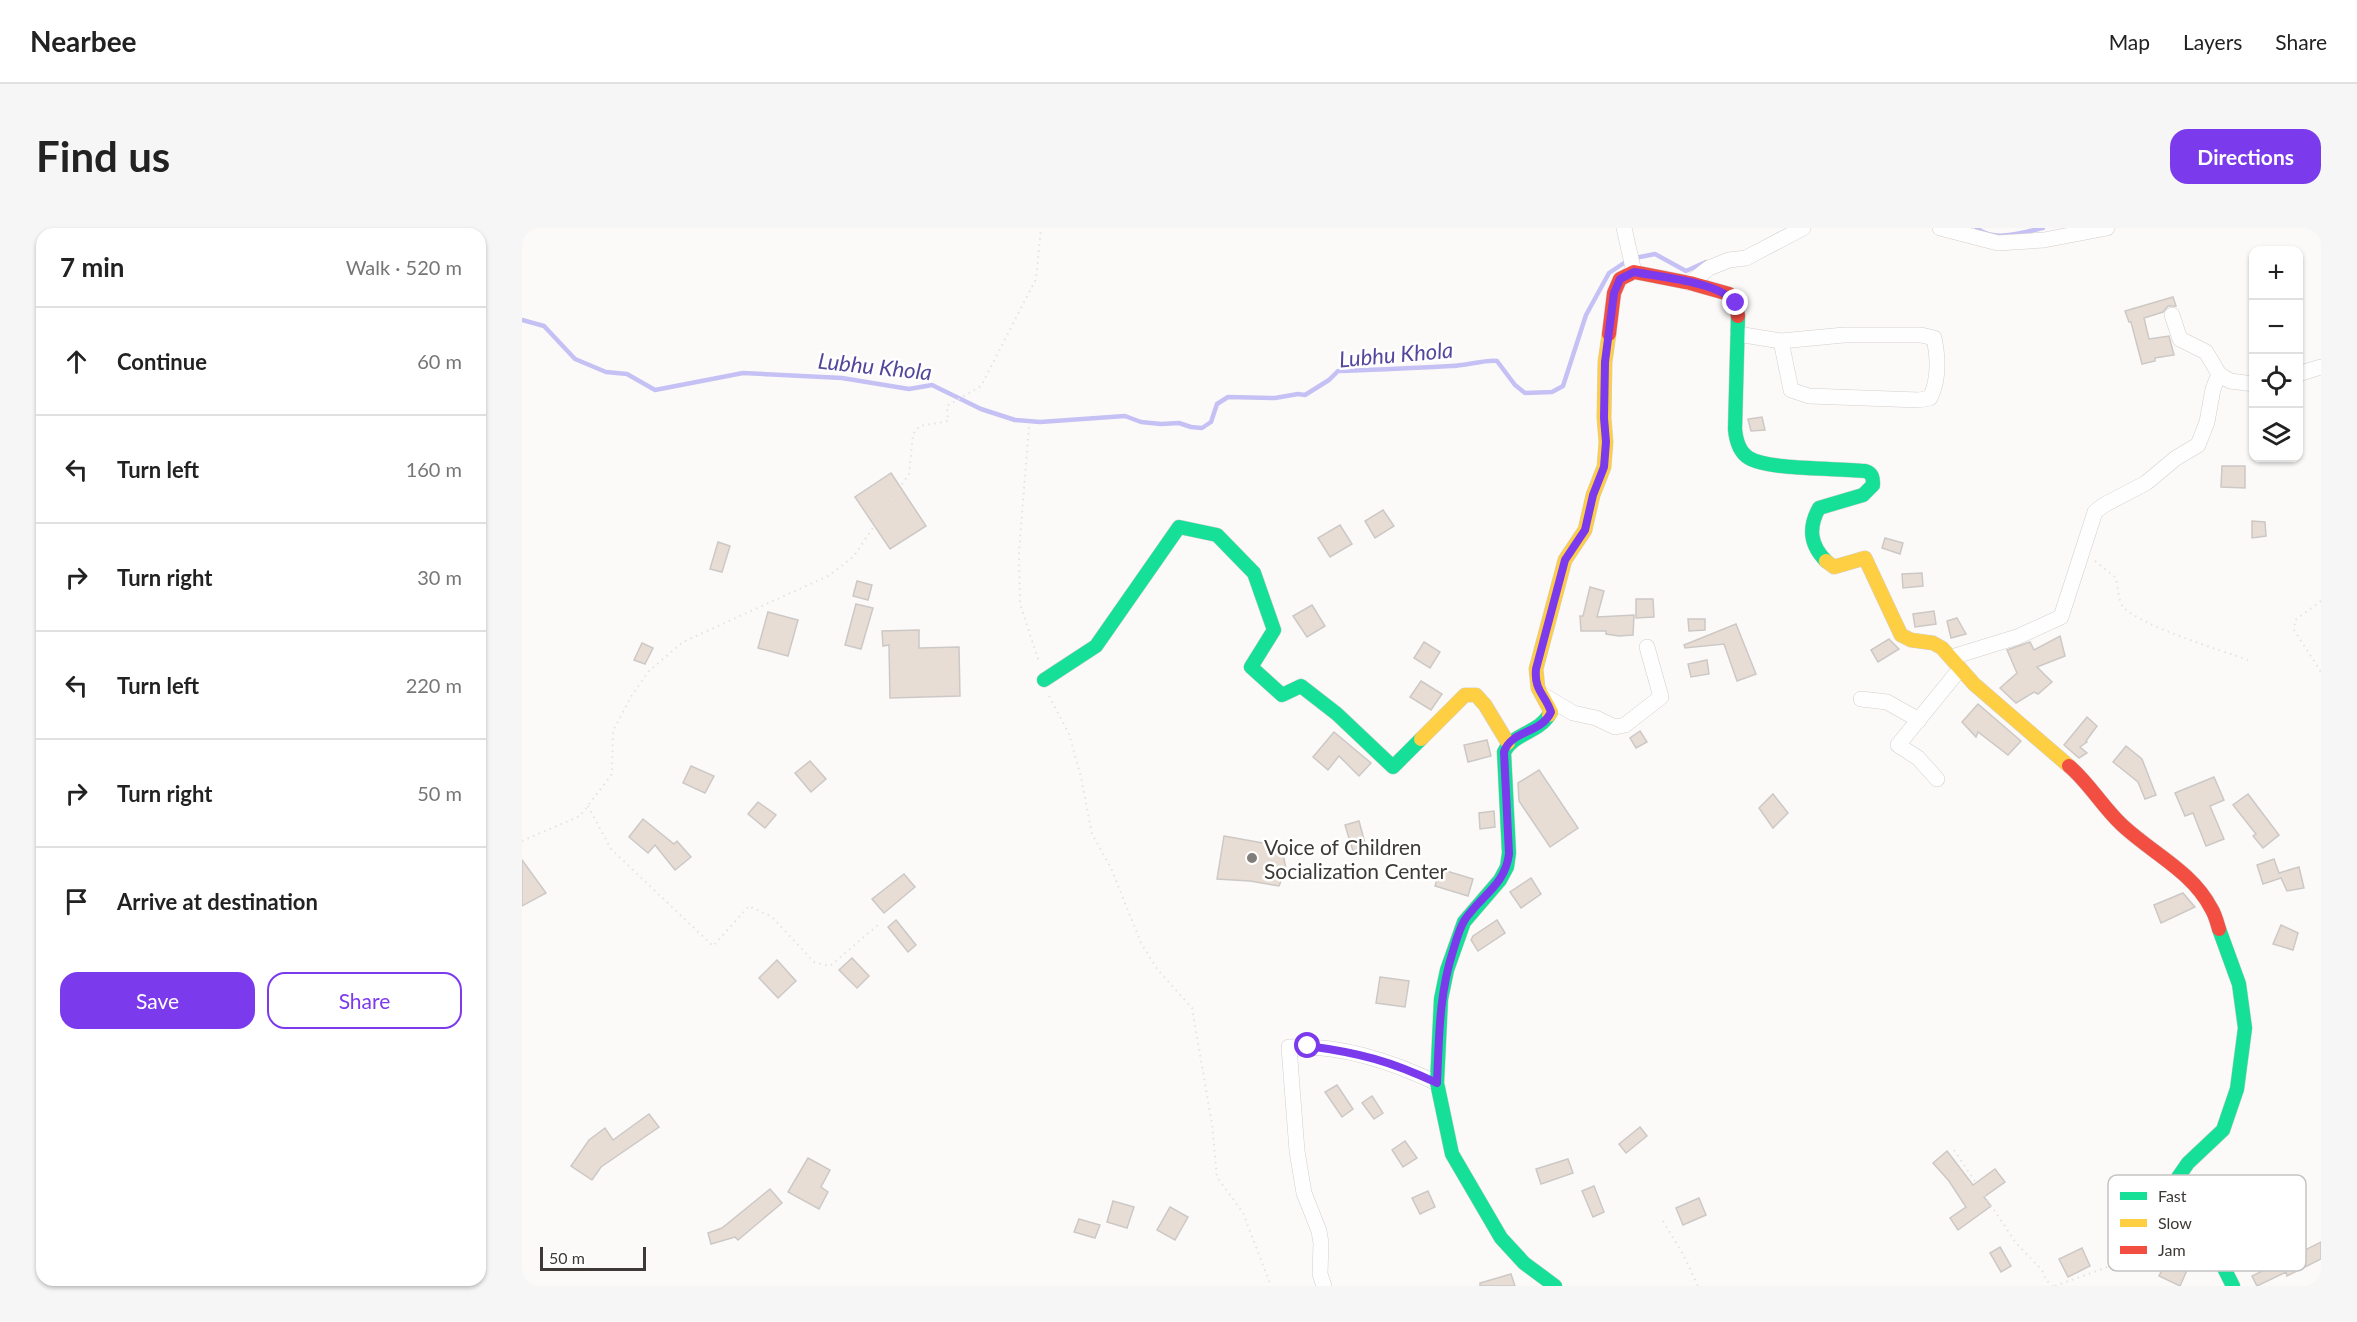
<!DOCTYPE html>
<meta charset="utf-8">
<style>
:root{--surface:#fff;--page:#f6f6f6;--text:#222;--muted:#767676;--line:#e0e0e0;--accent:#7c3aed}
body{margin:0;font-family:Lato,sans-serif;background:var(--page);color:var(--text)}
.controls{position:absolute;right:18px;top:18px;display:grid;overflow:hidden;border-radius:12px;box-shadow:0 2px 4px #0004}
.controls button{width:54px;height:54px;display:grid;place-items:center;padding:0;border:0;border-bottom:2px solid var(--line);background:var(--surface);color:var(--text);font:30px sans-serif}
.scale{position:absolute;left:18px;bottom:15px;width:106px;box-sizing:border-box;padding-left:6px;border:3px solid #3d3936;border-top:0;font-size:16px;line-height:21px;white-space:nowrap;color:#3d3936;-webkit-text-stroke:4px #fff;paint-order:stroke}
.stop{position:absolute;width:18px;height:18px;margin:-14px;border:4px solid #7c3aed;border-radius:50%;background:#fff}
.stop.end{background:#7c3aed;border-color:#fff;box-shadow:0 2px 6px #0008}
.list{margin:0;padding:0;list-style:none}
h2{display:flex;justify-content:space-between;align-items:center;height:78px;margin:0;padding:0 24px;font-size:26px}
h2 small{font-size:20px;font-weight:400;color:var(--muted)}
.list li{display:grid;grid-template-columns:39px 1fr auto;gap:18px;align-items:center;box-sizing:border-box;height:108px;padding:0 24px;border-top:2px solid var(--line)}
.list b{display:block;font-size:22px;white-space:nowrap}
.list em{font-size:20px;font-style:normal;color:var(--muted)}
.actions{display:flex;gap:12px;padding:18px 24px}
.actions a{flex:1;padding:14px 0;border:2px solid var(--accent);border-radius:18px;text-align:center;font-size:21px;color:var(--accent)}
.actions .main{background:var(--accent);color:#fff}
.icon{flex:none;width:33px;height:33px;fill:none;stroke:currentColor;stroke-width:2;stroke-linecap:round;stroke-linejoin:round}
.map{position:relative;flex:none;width:1799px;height:1058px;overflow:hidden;border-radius:18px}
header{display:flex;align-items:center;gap:36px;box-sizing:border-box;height:84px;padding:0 30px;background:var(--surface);border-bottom:2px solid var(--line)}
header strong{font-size:28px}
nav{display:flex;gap:33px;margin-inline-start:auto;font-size:21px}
.intro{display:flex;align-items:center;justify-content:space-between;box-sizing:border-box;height:144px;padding:0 36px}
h1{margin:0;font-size:42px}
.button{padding:15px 27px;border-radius:18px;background:var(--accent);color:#fff;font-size:21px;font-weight:700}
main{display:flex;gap:36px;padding:0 36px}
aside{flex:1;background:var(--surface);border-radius:18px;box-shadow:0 2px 4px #0004}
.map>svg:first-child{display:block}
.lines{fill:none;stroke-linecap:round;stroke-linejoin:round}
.stream{stroke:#c5c1f4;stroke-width:4.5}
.building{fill:#e8ddd4;stroke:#ccc8c6;stroke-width:1.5}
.street-casing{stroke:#d2cfcd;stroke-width:16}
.fast-casing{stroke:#d2cfcd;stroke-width:15}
.slow-casing{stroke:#d2cfcd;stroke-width:15}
.jam-casing{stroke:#d2cfcd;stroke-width:15}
.path{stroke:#e4e3e2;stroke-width:2;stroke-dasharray:1.5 4.5;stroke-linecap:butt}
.street{stroke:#fffefe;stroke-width:15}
.fast{stroke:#16e098;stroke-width:14}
.slow{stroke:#ffcf43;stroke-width:14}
.jam{stroke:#f24e42;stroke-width:14}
.route{stroke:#7c3aed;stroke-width:8}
.poi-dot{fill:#807d7a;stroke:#fff;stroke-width:2}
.labels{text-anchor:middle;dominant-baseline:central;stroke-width:5;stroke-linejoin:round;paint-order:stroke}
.poi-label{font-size:21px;fill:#3d3936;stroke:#fff;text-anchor:start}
.water-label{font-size:22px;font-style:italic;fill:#53479c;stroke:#fff}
.key{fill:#fff;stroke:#c5c4c3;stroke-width:1.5}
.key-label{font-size:16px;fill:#3d3936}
</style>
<header>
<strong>Nearbee</strong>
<nav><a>Map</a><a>Layers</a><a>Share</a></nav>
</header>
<div class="intro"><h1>Find us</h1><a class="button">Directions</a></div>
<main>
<aside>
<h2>7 min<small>Walk · 520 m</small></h2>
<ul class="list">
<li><svg class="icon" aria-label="ahead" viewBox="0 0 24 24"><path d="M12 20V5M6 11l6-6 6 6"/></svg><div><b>Continue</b></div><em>60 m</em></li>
<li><svg class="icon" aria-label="left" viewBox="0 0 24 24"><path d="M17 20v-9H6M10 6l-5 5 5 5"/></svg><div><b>Turn left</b></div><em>160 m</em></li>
<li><svg class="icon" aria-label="right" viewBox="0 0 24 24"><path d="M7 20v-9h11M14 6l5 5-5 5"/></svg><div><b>Turn right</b></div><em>30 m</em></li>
<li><svg class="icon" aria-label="left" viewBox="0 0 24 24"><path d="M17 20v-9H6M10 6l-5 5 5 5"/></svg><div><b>Turn left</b></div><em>220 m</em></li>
<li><svg class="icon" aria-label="right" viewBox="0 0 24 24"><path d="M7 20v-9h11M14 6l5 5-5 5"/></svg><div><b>Turn right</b></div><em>50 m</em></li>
<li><svg class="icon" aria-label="arrive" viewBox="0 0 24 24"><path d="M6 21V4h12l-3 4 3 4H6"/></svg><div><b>Arrive at destination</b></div></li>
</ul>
<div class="actions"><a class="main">Save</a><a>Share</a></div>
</aside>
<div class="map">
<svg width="1799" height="1058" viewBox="0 0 1799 1058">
<rect width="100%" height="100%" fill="#fcfaf8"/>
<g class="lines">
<g class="stream">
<path d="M1455,0C1471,15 1502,4 1521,0"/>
<path d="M0,92L22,98L53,131L84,144L105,146L133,162L221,145L320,150L387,161L410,157L459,181L493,192L518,194L603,188L619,194L639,196L657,195L669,199L680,200L689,194L695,176L706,169L753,170L776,166L783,167L807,152L816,143C854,142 892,140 929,138C943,138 965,131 975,133L993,157L1003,165L1030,164L1041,158L1064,87L1087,45L1108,31L1133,26L1164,43L1184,34"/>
</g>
</g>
<g class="building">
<polygon points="1651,69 1654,78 1646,78 1641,84 1622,90 1627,111 1647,108 1652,127 1633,130 1633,133 1620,136 1609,94 1607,94 1603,83"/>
<polygon points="1240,189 1243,202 1229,203 1226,191"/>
<polygon points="1700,238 1723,238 1723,260 1699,259"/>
<polygon points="369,245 404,298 368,321 333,269"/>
<polygon points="861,282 872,298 853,310 843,293"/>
<polygon points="1730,293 1743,294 1744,308 1730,310"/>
<polygon points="818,297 830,316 808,329 796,310"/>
<polygon points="1363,310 1381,315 1378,326 1360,320"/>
<polygon points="196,314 208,318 200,344 188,341"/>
<polygon points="1400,345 1401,358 1381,360 1380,346"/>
<polygon points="335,353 350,357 346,372 331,368"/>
<polygon points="1068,359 1082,363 1075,389 1112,387 1111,407 1097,408 1084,406 1084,403 1059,403 1058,388 1061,388"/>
<polygon points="1114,371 1131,371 1132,389 1114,390"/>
<polygon points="334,376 351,380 339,421 323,417"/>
<polygon points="790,377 803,398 785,409 771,388"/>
<polygon points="1412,383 1414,396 1393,399 1391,386"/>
<polygon points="246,384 276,392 266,428 236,420"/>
<polygon points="1435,390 1444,406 1429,410 1425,393"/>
<polygon points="1166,391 1183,391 1183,402 1167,403"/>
<polygon points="1214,396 1234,446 1215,453 1202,416 1163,420 1162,417"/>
<polygon points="397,402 397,420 437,419 438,468 368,470 367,417 361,418 360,403"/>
<polygon points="1538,408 1543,428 1515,439 1530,454 1516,466 1512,464 1494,475 1478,460 1495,445 1485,422 1508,414 1512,422"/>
<polygon points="1367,411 1377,421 1356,434 1349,422"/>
<polygon points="902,414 918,424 908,440 892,430"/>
<polygon points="120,415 131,420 123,436 112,432"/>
<polygon points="1185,432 1187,446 1169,449 1166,436"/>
<polygon points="899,453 920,466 909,482 888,469"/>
<polygon points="1456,476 1499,513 1486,527 1456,504 1454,509 1440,494"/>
<polygon points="1565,489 1575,498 1564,513 1565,514 1558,519 1565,525 1557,530 1542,517"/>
<polygon points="1118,503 1125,514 1114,520 1108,510"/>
<polygon points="812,504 849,535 837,548 817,528 806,542 791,529"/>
<polygon points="965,512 969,528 946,534 942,517"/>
<polygon points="1604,518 1620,531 1634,567 1623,571 1616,554 1591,534"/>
<polygon points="288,533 304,551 289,564 273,545"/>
<polygon points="169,538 192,548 183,565 161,555"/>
<polygon points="1017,542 1056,600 1028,619 997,573 996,555"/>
<polygon points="1692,549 1702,572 1688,578 1702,611 1684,618 1671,585 1663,588 1653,565"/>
<polygon points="1251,566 1266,585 1251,600 1237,580"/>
<polygon points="1726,566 1757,607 1741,620 1731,608 1734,606 1711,577"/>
<polygon points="236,574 254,587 243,600 226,586"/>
<polygon points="972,583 973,599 958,601 957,585"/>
<polygon points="121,591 152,616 155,613 169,629 153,642 133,617 126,625 107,609"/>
<polygon points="837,593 844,619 831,623 823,597"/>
<polygon points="702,608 741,615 755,621 761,626 764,641 757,658 728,653 695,651"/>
<polygon points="1752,631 1757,645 1777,639 1782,660 1765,663 1759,650 1741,656 1735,637"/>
<polygon points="0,632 24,665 0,678"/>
<polygon points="918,641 951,651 946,668 913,658"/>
<polygon points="382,646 393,659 362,685 350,671"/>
<polygon points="1009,650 1019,666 999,680 988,664"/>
<polygon points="1661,665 1673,679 1639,695 1632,677"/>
<polygon points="374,692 394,717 386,724 366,699"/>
<polygon points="975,692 983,705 956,723 949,712 951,708"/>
<polygon points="1759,697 1776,705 1771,722 1751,716"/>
<polygon points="330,730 347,748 335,760 317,742"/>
<polygon points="255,732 274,753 256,770 237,750"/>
<polygon points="858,749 887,753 883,779 854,775"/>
<polygon points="815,857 831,881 820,889 803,864"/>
<polygon points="850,868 861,885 852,891 840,875"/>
<polygon points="127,886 137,899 79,939 70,952 49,938 67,912 83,900 91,912"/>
<polygon points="1118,899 1125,908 1104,925 1097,916"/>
<polygon points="883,913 895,930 881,939 870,922"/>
<polygon points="1425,923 1451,957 1473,941 1483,954 1462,969 1469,978 1436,1002 1428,990 1444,979 1427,953 1411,935"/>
<polygon points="286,930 308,942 299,959 306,964 297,981 266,964"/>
<polygon points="1046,931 1051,945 1019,956 1014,941"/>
<polygon points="1072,958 1082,984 1071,989 1060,963"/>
<polygon points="248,961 260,975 216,1012 213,1009 189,1016 186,1005 200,1000"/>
<polygon points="906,963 913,979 898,986 890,970"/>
<polygon points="1177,970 1184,987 1161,997 1154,980"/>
<polygon points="591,973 612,979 605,1000 585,994"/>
<polygon points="648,979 666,989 653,1012 635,1002"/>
<polygon points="557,991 578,997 573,1010 552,1004"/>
<polygon points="1799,1014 1799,1031 1765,1048 1764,1044 1735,1058 1730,1048 1779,1024 1780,1026 1781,1023"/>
<polygon points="1478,1019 1489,1038 1479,1044 1468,1025"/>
<polygon points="1560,1020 1568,1038 1546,1049 1537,1031"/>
<polygon points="1644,1034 1654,1039 1666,1040 1658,1058 1637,1048"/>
<polygon points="989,1046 993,1058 958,1058 958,1055"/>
</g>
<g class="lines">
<defs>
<g id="street">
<polyline points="1102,0 1112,44"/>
<polyline points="1418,0 1476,15 1522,12 1585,0"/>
<polyline points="1168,55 1187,40 1207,32 1224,30 1281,0"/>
<polyline points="1650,87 1658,111 1684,124 1697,146 1708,153 1732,156"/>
<path d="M1216,106L1259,113L1322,107H1399L1412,110C1416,129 1417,152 1408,170L1397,172L1287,168L1269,162L1259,113"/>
<polyline points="1776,146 1799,139"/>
<polyline points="1430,429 1495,409 1539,389 1573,284 1582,277 1624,255 1654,230 1676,217 1685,194 1691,161 1697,146"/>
<polyline points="1021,467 1051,485 1074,490 1093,499 1103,497 1139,469 1125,419"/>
<polyline points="1339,471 1365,474 1397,492"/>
<polyline points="1415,551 1396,530 1376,517 1433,447 1439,443"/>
<path d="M802,1058L798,1046L799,1015L797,1003L782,965L775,923L767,819C820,817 868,833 915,855"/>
</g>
<g id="fast">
<path d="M1216,88L1213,201C1214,212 1217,224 1227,230C1246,242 1316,240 1343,243C1350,245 1351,249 1351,257L1341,267L1297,280C1286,300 1288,317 1304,333"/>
<polyline points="522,452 574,418 657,299 695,307 732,345 752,402 729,439 760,467 779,458 815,486 871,539 899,511"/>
<path d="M1027,487C1016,505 992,505 982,524L987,625L985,639L978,652L942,694L925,742L919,771L915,855L930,926L979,1010L1002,1035L1033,1058"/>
<path d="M1697,701L1717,756L1723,800L1715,861L1701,902L1666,935L1630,987L1627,998C1632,1012 1647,1027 1663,1028C1676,1028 1684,1026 1697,1030L1711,1058"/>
</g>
<g id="slow">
<polyline points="1304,333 1312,339 1343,330 1379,407 1389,412 1411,415 1420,420 1452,456 1547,538"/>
<polyline points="1027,487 1029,484 1016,460 1014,441 1043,332 1063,302 1071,267 1082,239 1084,214 1082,190 1083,134 1087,106"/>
<polyline points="899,511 943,467 954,467 963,477 986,515"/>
</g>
<g id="jam">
<polyline points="1087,106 1092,65 1098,51 1112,44 1168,55 1207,66 1214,76 1216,88"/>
<path d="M1547,538C1567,555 1580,578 1599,596C1628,624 1670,643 1689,680C1693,686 1695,694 1697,701"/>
</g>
</defs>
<use href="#street" class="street-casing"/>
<use href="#fast" class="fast-casing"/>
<use href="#slow" class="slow-casing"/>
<use href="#jam" class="jam-casing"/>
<g class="path">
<polyline points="507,199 497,324 498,376 517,434"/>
<path d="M1573,333L1593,349C1597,358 1595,373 1602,380C1624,400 1696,421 1726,432"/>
<polyline points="1799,373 1773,392 1772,402 1799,444"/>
<polyline points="527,468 547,506 559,549 570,606 589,640 619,715 635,741 670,780 690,896 695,949 721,985 749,1058"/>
<polyline points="66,578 89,621 191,718 227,678 250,689 292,734 308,738 357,696"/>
<polyline points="0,613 58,588 90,546 91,503 110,467 127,443 161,414 308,347 332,328 387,246 391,206 398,198 426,193 425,178 459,158 514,51 519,0"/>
<polyline points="1432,922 1494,1015 1520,1042 1524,1052 1531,1058"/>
<polyline points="1141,993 1162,1028 1176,1058"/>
<polyline points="1533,1058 1594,1036 1615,1016"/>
</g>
<use href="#street" class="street"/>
<use href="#fast" class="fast"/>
<use href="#slow" class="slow"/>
<use href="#jam" class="jam"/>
</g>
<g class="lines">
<path class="route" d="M786,818C838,825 868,833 915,855C917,810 917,766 931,723C934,713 937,702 942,693C958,668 983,658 987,626L982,524C989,502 1019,506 1029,484C1023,466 1012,463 1014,441L1043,332L1063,302L1071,267L1082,239L1084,214L1082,190L1083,134L1092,65L1098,51L1112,44C1139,49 1197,54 1214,75"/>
</g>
<circle class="poi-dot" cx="730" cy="630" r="6"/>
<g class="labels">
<g class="poi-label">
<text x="742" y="618">Voice of Children<tspan x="742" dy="24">Socialization Center</tspan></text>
</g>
<g class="water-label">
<text transform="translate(874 126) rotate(-5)">Lubhu Khola</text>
<text transform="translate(353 138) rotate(6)">Lubhu Khola</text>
</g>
</g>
<rect x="1586" y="947" width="198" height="96" rx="9" class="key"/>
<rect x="1598" y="964" width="27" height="8" fill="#16e098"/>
<rect x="1598" y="991" width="27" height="8" fill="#ffcf43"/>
<rect x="1598" y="1018" width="27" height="8" fill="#f24e42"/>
<g class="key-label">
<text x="1636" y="974">Fast</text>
<text x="1636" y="1001">Slow</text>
<text x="1636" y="1028">Jam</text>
</g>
</svg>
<div class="controls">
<button>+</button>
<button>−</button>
<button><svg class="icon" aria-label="locate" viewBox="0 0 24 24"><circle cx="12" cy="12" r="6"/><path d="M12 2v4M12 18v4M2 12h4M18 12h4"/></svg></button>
<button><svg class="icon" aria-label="layers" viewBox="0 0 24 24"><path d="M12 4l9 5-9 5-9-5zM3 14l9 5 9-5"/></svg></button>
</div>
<div class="scale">50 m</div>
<div class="stop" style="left:786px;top:818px"></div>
<div class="stop end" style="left:1214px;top:75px"></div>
</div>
</main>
